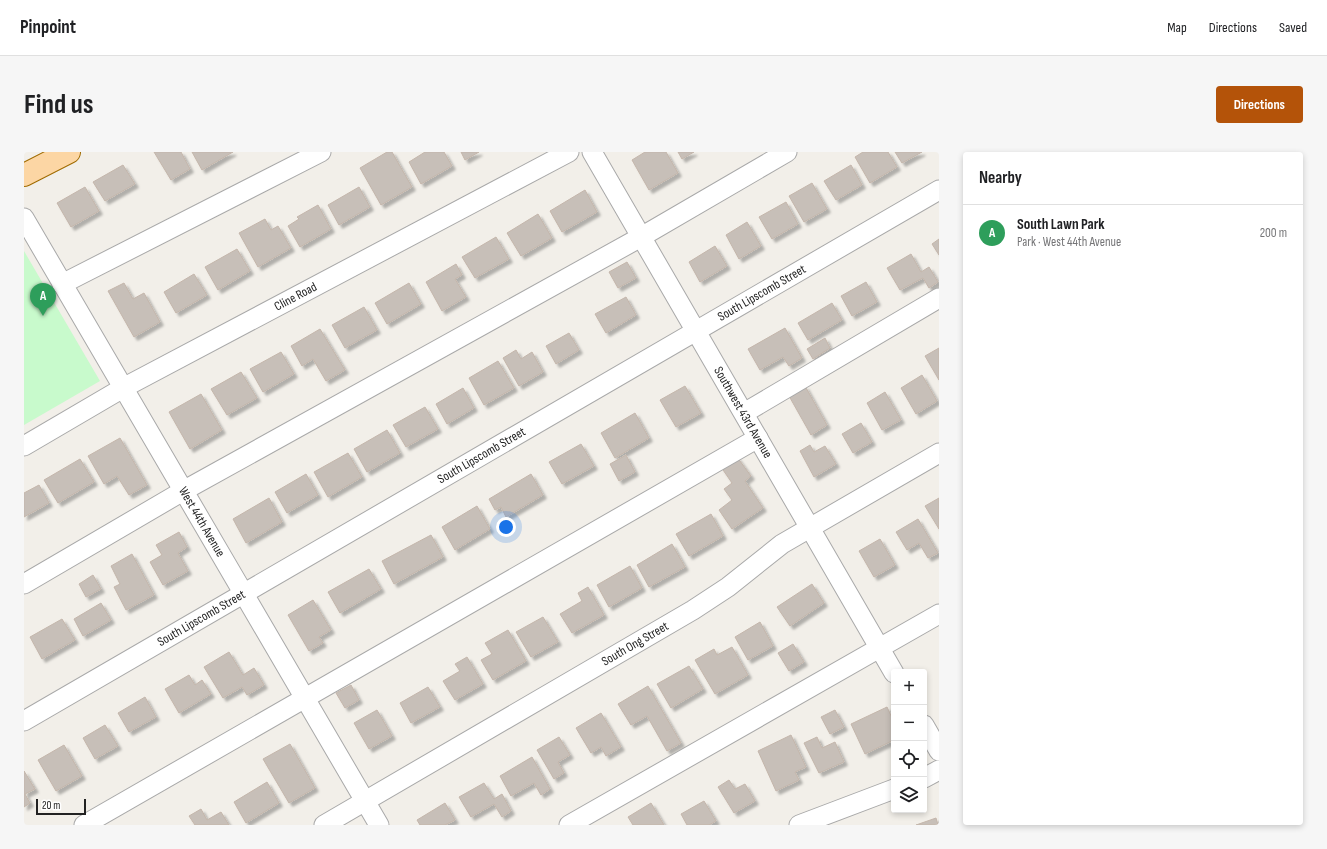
<!DOCTYPE html>
<meta charset="utf-8">
<style>
:root{--surface:#fff;--page:#f6f6f6;--text:#202124;--muted:#757577;--line:#e0e0e0;--accent:#b45309}
body{margin:0;font-family:"Sofia Sans Condensed",sans-serif;background:var(--page);color:var(--text)}
.controls{position:absolute;right:12px;bottom:12px;display:grid;overflow:hidden;border-radius:4px;box-shadow:0 2px 6px #0003}
.controls button{width:36px;height:36px;display:grid;place-items:center;padding:0;border:0;border-bottom:1px solid var(--line);background:var(--surface);color:var(--text);font:20px sans-serif}
.scale{position:absolute;left:12px;bottom:10px;width:50px;box-sizing:border-box;padding-left:4px;border:2px solid #222;border-top:0;font-size:11px;line-height:14px;white-space:nowrap;color:#222;-webkit-text-stroke:3px #fff;paint-order:stroke}
.you{position:absolute;left:482px;top:375px;width:14px;height:14px;margin:-10px;border:3px solid #fff;border-radius:50%;background:#1a73e8;box-shadow:0 0 0 6px #1a73e833}
.badge{display:grid;place-items:center;width:26px;height:26px;border-radius:50%;background:var(--accent);color:#fff;font-size:13px;font-weight:700}
.pin{position:absolute;translate:-50% -33px;filter:drop-shadow(0 1px 2px #0008)}
.pin::after{content:'';position:absolute;top:21px;width:14px;height:12px;background:inherit;clip-path:polygon(0 0,100% 0,50% 100%)}
.list{margin:0;padding:0;list-style:none}
h2{display:flex;justify-content:space-between;align-items:center;height:52px;margin:0;padding:0 16px;font-size:17px}
h2 small{font-size:13px;font-weight:400;color:var(--muted)}
.list li{display:grid;grid-template-columns:26px 1fr auto;gap:12px;align-items:center;box-sizing:border-box;height:56px;padding:0 16px;border-top:1px solid var(--line)}
.list b{display:block;font-size:15px;white-space:nowrap}
.list p{margin:0;font-size:13px;white-space:nowrap;color:var(--muted)}
.list em{font-size:13px;font-style:normal;color:var(--muted)}
.icon{flex:none;width:22px;height:22px;fill:none;stroke:currentColor;stroke-width:2;stroke-linecap:round;stroke-linejoin:round}
.map{position:relative;flex:none;width:915px;height:673px;overflow:hidden;border-radius:4px}
header{display:flex;align-items:center;gap:24px;box-sizing:border-box;height:56px;padding:0 20px;background:var(--surface);border-bottom:1px solid var(--line)}
header strong{font-size:19px}
nav{display:flex;gap:22px;margin-inline-start:auto;font-size:14px}
.intro{display:flex;align-items:center;justify-content:space-between;box-sizing:border-box;height:96px;padding:0 24px}
h1{margin:0;font-size:28px}
.button{padding:10px 18px;border-radius:4px;background:var(--accent);color:#fff;font-size:14px;font-weight:700}
main{display:flex;gap:24px;padding:0 24px}
aside{flex:1;background:var(--surface);border-radius:4px;box-shadow:0 2px 6px #0003}
.map>svg:first-child{display:block}
.park{fill:#c8facc}
.building{fill:#c7bfb8;stroke:#c4b6ab;filter:url(#shadow)}
.lines{fill:none;stroke-linecap:round;stroke-linejoin:round}
.minor-casing{stroke:#a9a9a9;stroke-width:21}
.major-casing{stroke:#a06b00;stroke-width:24}
.minor{stroke:#fff;stroke-width:19}
.major{stroke:#fcd6a4;stroke-width:22}
.labels{text-anchor:middle;dominant-baseline:central;stroke-width:3;stroke-linejoin:round;paint-order:stroke}
.street-label{font-size:13px;fill:#222;stroke:#fff}
</style>
<header>
<strong>Pinpoint</strong>
<nav><a>Map</a><a>Directions</a><a>Saved</a></nav>
</header>
<div class="intro"><h1>Find us</h1><a class="button">Directions</a></div>
<main>
<div class="map">
<svg width="915" height="673" viewBox="0 0 915 673">
<defs>
<filter id="shadow"><feDropShadow dx="3.5" dy="3.5" stdDeviation="1" flood-color="#0004"/></filter>
</defs>
<rect width="100%" height="100%" fill="#f2efe9"/>
<polygon class="park" points="0,99 76,229 0,273"/>
<g class="building">
<polygon points="130,0 157,0 166,17 147,28"/>
<polygon points="168,0 209,0 178,18"/>
<polygon points="363,0 368,0 388,35 357,53 336,16"/>
<polygon points="401,0 420,0 428,14 397,32 385,10"/>
<polygon points="437,0 455,0 441,8"/>
<polygon points="621,0 642,0 654,21 625,38 608,8"/>
<polygon points="654,0 670,0 658,7"/>
<polygon points="839,0 864,0 873,15 846,31 831,5"/>
<polygon points="871,0 898,0 878,11"/>
<polygon points="99,13 111,32 81,49 69,30"/>
<polygon points="827,13 838,33 812,48 800,29"/>
<polygon points="788,31 803,57 780,70 765,44"/>
<polygon points="61,35 75,59 47,75 33,51"/>
<polygon points="335,35 346,55 315,73 304,53"/>
<polygon points="561,38 573,60 538,80 526,59"/>
<polygon points="762,50 774,72 748,87 735,65"/>
<polygon points="294,53 307,77 276,95 264,74 275,67 273,65"/>
<polygon points="514,62 528,86 497,104 483,81"/>
<polygon points="241,67 247,78 254,74 267,96 234,115 215,81"/>
<polygon points="723,70 737,94 715,107 702,83"/>
<polygon points="472,85 485,107 451,126 438,105"/>
<polygon points="915,87 915,103 908,92"/>
<polygon points="691,94 703,114 676,130 665,110"/>
<polygon points="213,97 226,119 194,138 181,115"/>
<polygon points="887,102 897,120 905,115 914,130 905,136 899,126 876,138 863,116"/>
<polygon points="603,110 612,126 594,136 585,120"/>
<polygon points="432,112 438,123 431,127 442,145 418,159 402,130"/>
<polygon points="170,122 183,143 152,161 140,140"/>
<polygon points="842,130 853,150 828,164 817,144"/>
<polygon points="100,131 109,147 120,141 136,170 110,185 84,139"/>
<polygon points="385,131 397,152 363,172 351,151"/>
<polygon points="602,145 612,163 582,181 571,162"/>
<polygon points="808,151 818,168 784,188 774,171"/>
<polygon points="340,155 353,178 321,196 308,173"/>
<polygon points="761,176 778,206 765,214 759,205 736,218 724,197"/>
<polygon points="296,177 321,218 302,229 289,207 278,214 267,194"/>
<polygon points="545,181 555,198 532,212 522,194"/>
<polygon points="801,186 806,196 789,207 783,197"/>
<polygon points="915,196 915,228 901,204"/>
<polygon points="492,198 497,207 508,200 519,220 495,234 479,206"/>
<polygon points="257,200 270,222 239,240 226,217"/>
<polygon points="474,209 490,236 460,253 445,226"/>
<polygon points="217,220 233,246 203,263 187,237"/>
<polygon points="898,223 913,249 892,262 877,236"/>
<polygon points="661,234 677,261 652,275 636,248"/>
<polygon points="781,234 803,273 787,283 765,244"/>
<polygon points="439,236 450,256 423,272 412,252"/>
<polygon points="861,240 877,268 858,278 843,251"/>
<polygon points="177,242 198,278 166,297 145,260"/>
<polygon points="401,255 414,277 382,295 369,273"/>
<polygon points="611,261 625,286 591,306 577,281"/>
<polygon points="837,271 848,290 829,301 818,282"/>
<polygon points="363,278 376,301 343,320 330,297"/>
<polygon points="96,286 123,333 105,343 93,324 80,332 64,304"/>
<polygon points="557,292 570,314 538,332 525,310"/>
<polygon points="786,293 790,300 801,294 812,312 790,325 776,299"/>
<polygon points="324,301 338,325 304,345 290,320"/>
<polygon points="602,303 611,320 595,329 586,312"/>
<polygon points="713,305 727,324 721,329 739,356 708,377 695,358 708,348 700,337 708,331 697,315"/>
<polygon points="56,307 70,330 34,351 20,328"/>
<polygon points="282,322 294,343 263,361 251,340"/>
<polygon points="507,322 519,343 482,365 477,355 471,358 465,347"/>
<polygon points="15,333 25,351 0,365 0,341"/>
<polygon points="245,346 258,370 222,391 209,367"/>
<polygon points="915,346 915,377 901,354"/>
<polygon points="453,354 466,377 431,398 418,375"/>
<polygon points="687,362 699,384 665,404 652,382"/>
<polygon points="894,367 914,401 904,406 895,391 883,398 872,380"/>
<polygon points="155,380 163,395 154,401 164,419 139,433 126,410 138,403 132,393"/>
<polygon points="407,383 419,405 370,432 358,409"/>
<polygon points="856,387 871,413 850,425 835,399"/>
<polygon points="648,392 661,415 625,435 613,413"/>
<polygon points="108,402 130,443 102,458 90,435 96,432 87,414"/>
<polygon points="606,414 618,436 585,455 573,433"/>
<polygon points="345,417 357,437 316,461 304,440"/>
<polygon points="69,423 77,437 62,445 55,432"/>
<polygon points="788,432 800,451 766,474 753,455"/>
<polygon points="564,435 580,463 548,481 536,462 558,449 554,441"/>
<polygon points="289,448 307,478 295,485 299,491 285,499 264,463"/>
<polygon points="77,451 87,468 59,484 50,467"/>
<polygon points="519,465 534,490 507,505 492,480"/>
<polygon points="38,467 51,488 18,507 6,485"/>
<polygon points="736,470 749,494 724,508 711,485"/>
<polygon points="484,478 502,509 469,528 457,508 468,502 461,491"/>
<polygon points="769,492 780,510 765,519 754,501"/>
<polygon points="708,495 724,523 691,542 671,508 690,497 693,503"/>
<polygon points="205,500 219,523 230,516 240,533 223,543 218,535 199,546 180,515"/>
<polygon points="443,505 459,532 431,548 419,529 436,519 431,512"/>
<polygon points="665,514 679,537 647,556 633,532"/>
<polygon points="165,523 171,533 178,528 187,542 155,561 141,537"/>
<polygon points="327,533 335,548 321,556 312,541"/>
<polygon points="624,534 657,591 643,599 623,564 607,573 594,552"/>
<polygon points="404,535 416,555 387,571 376,551"/>
<polygon points="121,545 132,565 105,580 94,561"/>
<polygon points="863,555 870,570 870,588 841,602 827,572"/>
<polygon points="353,558 368,584 345,597 330,571"/>
<polygon points="811,558 820,575 806,582 797,565"/>
<polygon points="577,561 597,595 582,604 577,595 567,601 552,576"/>
<polygon points="81,573 94,594 71,607 59,586"/>
<polygon points="767,583 782,615 771,620 775,628 752,639 734,599"/>
<polygon points="535,585 546,603 534,610 540,621 530,627 513,598"/>
<polygon points="793,585 798,596 811,590 820,610 795,621 780,591"/>
<polygon points="266,592 291,636 265,651 239,607"/>
<polygon points="40,593 58,624 32,639 14,608"/>
<polygon points="508,605 526,637 517,643 510,631 487,644 476,624"/>
<polygon points="0,619 11,637 1,642 6,651 0,655"/>
<polygon points="705,628 711,637 721,632 731,649 710,661 694,635"/>
<polygon points="243,630 255,651 222,671 210,650"/>
<polygon points="460,631 470,647 478,642 487,659 478,665 470,652 447,665 435,645"/>
<polygon points="680,649 692,669 685,673 663,673 657,662"/>
<polygon points="421,651 431,668 421,673 396,673 393,668"/>
<polygon points="627,651 640,673 609,673 604,665"/>
<polygon points="177,657 183,668 197,660 205,673 171,673 165,664"/>
<polygon points="912,666 914,673 892,673"/>
</g>
<g class="lines">
<defs>
<g id="minor">
<path id="s1" d="M568,0L870,521"/>
<path id="s2" d="M0,66L355,673"/>
<polyline points="38,132 297,0"/>
<polyline points="720,261 915,146"/>
<path id="s3" d="M0,294L99,236L545,0"/>
<polyline points="0,432 159,339 617,85 763,0"/>
<path id="s4" d="M0,569L915,38"/>
<polyline points="900,573 915,599"/>
<polyline points="900,626 915,618"/>
<polyline points="60,673 734,286"/>
<path id="s5" d="M300,673L669,458L704,435L758,392L915,301"/>
<polyline points="545,673 915,462"/>
<polyline points="775,673 870,637"/>
</g>
<polyline id="major" points="0,23 45,0"/>
</defs>
<use href="#minor" class="minor-casing"/>
<use href="#major" class="major-casing"/>
<use href="#minor" class="minor"/>
<use href="#major" class="major"/>
</g>
<g class="labels">
<g class="street-label">
<text stroke="none"><textPath href="#s4" startOffset="853">South Lipscomb Street</textPath></text>
<text stroke="none"><textPath href="#s3" startOffset="310">Cline Road</textPath></text>
<text stroke="none"><textPath href="#s1" startOffset="301">Southwest 43rd Avenue</textPath></text>
<text stroke="none"><textPath href="#s4" startOffset="529">South Lipscomb Street</textPath></text>
<text stroke="none"><textPath href="#s2" startOffset="352">West 44th Avenue</textPath></text>
<text stroke="none"><textPath href="#s4" startOffset="205">South Lipscomb Street</textPath></text>
<text stroke="none"><textPath href="#s5" startOffset="360">South Ong Street</textPath></text>
</g>
</g>
</svg>
<div class="controls">
<button>+</button>
<button>−</button>
<button><svg class="icon" aria-label="locate" viewBox="0 0 24 24"><circle cx="12" cy="12" r="6"/><path d="M12 2v4M12 18v4M2 12h4M18 12h4"/></svg></button>
<button><svg class="icon" aria-label="layers" viewBox="0 0 24 24"><path d="M12 4l9 5-9 5-9-5zM3 14l9 5 9-5"/></svg></button>
</div>
<div class="scale">20 m</div>
<div class="you"></div>
<div class="pin badge" style="left:19px;top:164px;background:#2e9e5b">A</div>
</div>
<aside>
<h2>Nearby<small></small></h2>
<ul class="list">
<li><span class="badge" style="background:#2e9e5b">A</span><div><b>South Lawn Park</b><p>Park · West 44th Avenue</p></div><em>200 m</em></li>
</ul>
</aside>
</main>
